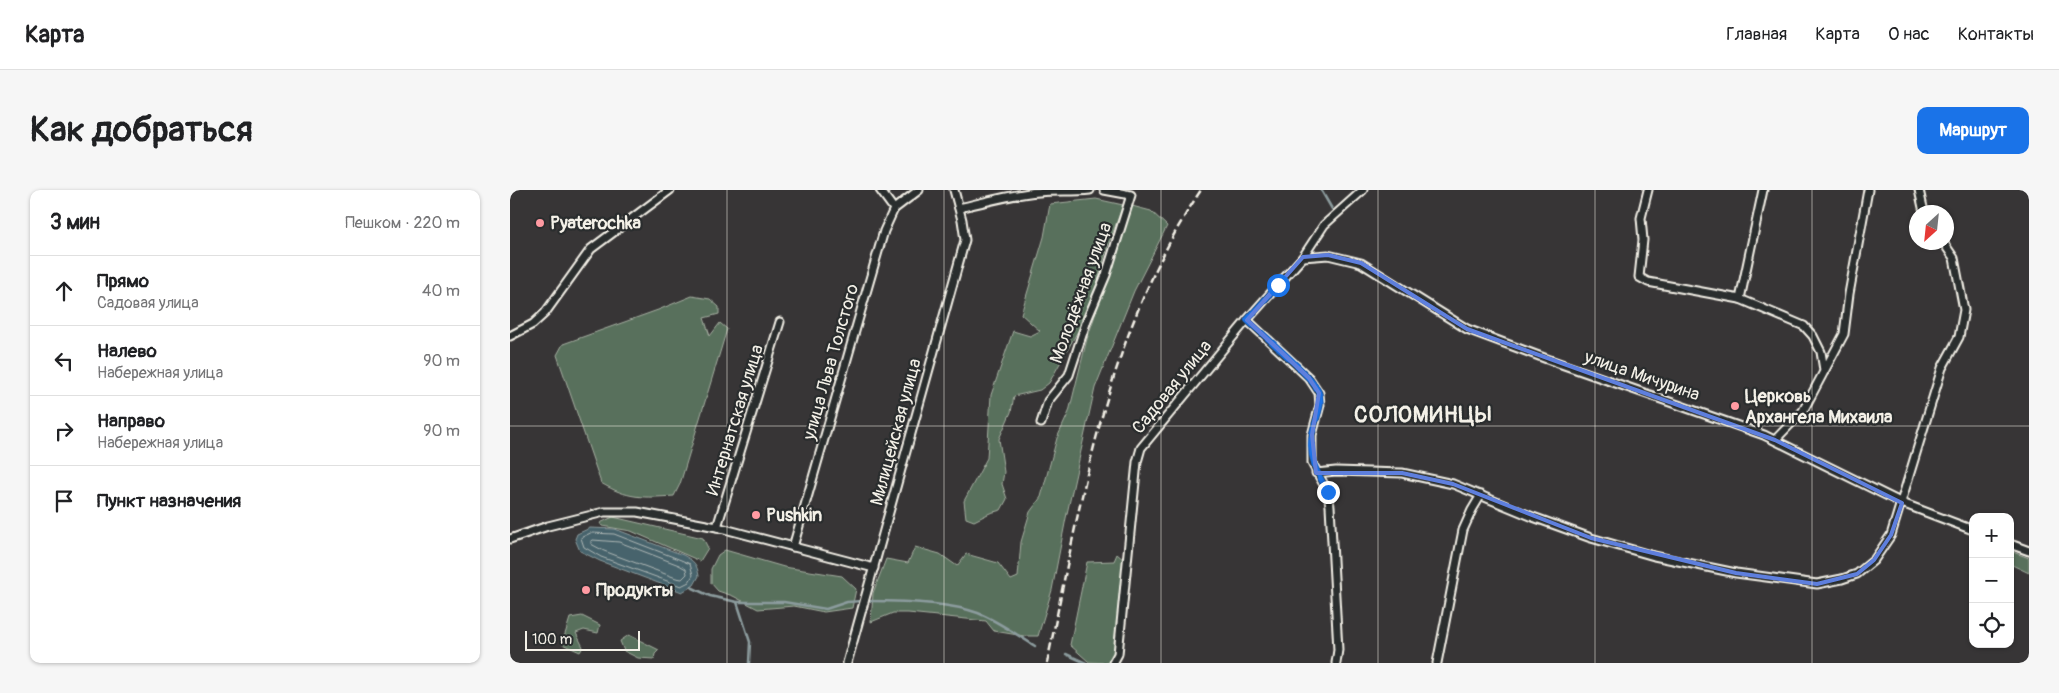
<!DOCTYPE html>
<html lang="ru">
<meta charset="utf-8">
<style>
:root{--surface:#fff;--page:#f6f6f6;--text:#202124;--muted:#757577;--line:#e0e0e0;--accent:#1a73e8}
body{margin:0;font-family:Pangolin,sans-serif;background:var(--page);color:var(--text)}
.controls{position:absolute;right:15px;bottom:15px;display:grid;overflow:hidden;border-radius:10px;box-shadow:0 1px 4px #0004}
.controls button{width:45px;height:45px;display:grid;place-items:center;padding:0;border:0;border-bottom:1px solid var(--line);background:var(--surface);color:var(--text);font:25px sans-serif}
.compass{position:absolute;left:1399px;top:15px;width:45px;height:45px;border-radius:50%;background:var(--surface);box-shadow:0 1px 4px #0004;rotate:207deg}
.scale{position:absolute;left:15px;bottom:12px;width:115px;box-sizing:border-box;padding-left:5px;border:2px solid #f4f1e8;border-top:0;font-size:14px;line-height:18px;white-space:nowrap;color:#f4f1e8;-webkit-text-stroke:4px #2a2d2e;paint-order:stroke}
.stop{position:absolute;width:15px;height:15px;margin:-11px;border:4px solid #1a73e8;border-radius:50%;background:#fff}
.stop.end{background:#1a73e8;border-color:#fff;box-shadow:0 1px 5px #0008}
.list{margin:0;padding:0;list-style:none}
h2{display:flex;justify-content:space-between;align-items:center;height:65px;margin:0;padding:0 20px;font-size:21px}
h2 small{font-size:16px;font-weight:400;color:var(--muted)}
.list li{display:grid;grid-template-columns:32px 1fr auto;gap:15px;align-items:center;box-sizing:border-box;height:70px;padding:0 20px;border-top:1px solid var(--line)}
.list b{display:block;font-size:19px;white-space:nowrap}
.list p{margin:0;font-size:16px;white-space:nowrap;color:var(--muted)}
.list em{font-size:16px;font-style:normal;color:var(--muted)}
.icon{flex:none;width:28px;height:28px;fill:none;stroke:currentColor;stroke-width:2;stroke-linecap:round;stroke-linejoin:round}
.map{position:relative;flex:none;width:1519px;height:473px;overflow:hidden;border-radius:10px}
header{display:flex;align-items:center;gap:30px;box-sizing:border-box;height:70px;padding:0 25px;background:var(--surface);border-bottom:1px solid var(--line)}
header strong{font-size:24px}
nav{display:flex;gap:28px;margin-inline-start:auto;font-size:18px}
.intro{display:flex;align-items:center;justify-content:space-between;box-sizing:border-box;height:120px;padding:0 30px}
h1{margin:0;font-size:35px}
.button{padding:12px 22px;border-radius:10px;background:var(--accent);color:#fff;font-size:18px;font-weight:700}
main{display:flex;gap:30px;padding:0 30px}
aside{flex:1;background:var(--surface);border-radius:10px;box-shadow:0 1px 4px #0004}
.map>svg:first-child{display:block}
.green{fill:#586f5c;stroke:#a6b0a2}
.water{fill:#47636c;stroke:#8c9c9e}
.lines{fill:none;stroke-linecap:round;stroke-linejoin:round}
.shore{stroke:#afb8b6;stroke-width:1}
.stream{stroke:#8c9c9e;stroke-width:2.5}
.minor-casing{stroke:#f4f1e8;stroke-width:11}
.minor{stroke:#2a2d2e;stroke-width:7}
.rail{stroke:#f4f1e8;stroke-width:2.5;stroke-dasharray:8 4;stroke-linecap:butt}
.route{stroke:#1a73e8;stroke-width:6}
.marked{fill:none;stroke:#5e7fdd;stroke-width:4;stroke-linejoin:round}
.grid{fill:none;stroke:#f4f1e8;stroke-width:1;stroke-opacity:0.55}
.poi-dot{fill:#ff9aa2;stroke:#2a2d2e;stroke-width:2}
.labels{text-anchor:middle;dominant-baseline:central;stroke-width:4.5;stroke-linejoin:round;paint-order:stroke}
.poi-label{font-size:18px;font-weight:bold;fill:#f4f1e8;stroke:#2a2d2e;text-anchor:start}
.street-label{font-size:18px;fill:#f4f1e8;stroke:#2a2d2e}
.district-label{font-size:22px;font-weight:bold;letter-spacing:1px;fill:#f4f1e8;stroke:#2a2d2e}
</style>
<header>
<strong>Карта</strong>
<nav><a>Главная</a><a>Карта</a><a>О нас</a><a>Контакты</a></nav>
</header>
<div class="intro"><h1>Как добраться</h1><a class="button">Маршрут</a></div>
<main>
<aside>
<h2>3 мин<small>Пешком · 220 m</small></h2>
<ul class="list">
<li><svg class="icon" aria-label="ahead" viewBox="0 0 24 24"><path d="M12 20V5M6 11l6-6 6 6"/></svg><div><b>Прямо</b><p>Садовая улица</p></div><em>40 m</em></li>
<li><svg class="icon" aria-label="left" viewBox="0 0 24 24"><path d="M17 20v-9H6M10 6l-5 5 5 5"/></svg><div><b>Налево</b><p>Набережная улица</p></div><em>90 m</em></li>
<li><svg class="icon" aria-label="right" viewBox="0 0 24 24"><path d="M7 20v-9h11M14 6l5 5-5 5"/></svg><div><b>Направо</b><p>Набережная улица</p></div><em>90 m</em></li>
<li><svg class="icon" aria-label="arrive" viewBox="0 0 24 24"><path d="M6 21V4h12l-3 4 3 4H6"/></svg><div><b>Пункт назначения</b></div></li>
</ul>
</aside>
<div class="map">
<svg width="1519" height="473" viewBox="0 0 1519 473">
<rect width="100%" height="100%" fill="#373536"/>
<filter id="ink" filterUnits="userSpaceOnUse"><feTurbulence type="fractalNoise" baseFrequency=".02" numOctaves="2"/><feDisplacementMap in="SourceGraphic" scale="10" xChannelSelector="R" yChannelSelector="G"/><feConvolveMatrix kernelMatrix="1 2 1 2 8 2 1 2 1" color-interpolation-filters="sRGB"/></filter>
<g filter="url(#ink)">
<g class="green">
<polygon points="586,9 613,15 599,53 579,121 539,193 530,200 504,206 501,222 489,249 494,282 492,294 497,309 491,320 480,323 464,331 456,328 454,311 477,268 481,205 503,141 520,146 530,141 511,124 534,47 540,14"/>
<polygon points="622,16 641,21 657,36 624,101 585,198 556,328 542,400 528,446 514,446 484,441 476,431 398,423 383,423 361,432 363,403 376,369 398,373 405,357 430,364 447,376 456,364 488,373 501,390 508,387 511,352 520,322 531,307 547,248 559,222 577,149"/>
<path d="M182,106L200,109L209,117V124L194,128L200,146L210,133L217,139L170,294L164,306C133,308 118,309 91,293L47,165L53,154L148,120Z"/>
<polygon points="103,327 193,348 198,358 190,371 121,341 92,336 90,333"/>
<polygon points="215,360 274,377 332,386 346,399 342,418 314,422 284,416 248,419 223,406 208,401 201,393 201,379 208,365"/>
<polygon points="1500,361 1519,368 1519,383 1500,374"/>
<polygon points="607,364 614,370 604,461 599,473 579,472 560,455 577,372 604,371"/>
<polygon points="72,426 90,435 88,443 74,440 66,443 73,457 70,462 52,454 60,428"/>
<polygon points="119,445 149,460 145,464 144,469 128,468 114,461 110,451"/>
</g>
<path class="water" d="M80,338L105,339L173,365C184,371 187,374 189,386L184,395L172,402L90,371L70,361L65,349L67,344Z"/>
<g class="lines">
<g class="shore">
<polygon points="81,343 104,344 171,370 180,374 183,385 179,392 171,396 91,367 74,357 71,348"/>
<polygon points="83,350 109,352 169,375 176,379 177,384 172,389 166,388 94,361 81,354 81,351"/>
</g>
<g class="stream">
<polyline points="811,0 822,19"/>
<polyline points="181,397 200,406 227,412 274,412 316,419 337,412 352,411"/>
<path d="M358,411C390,411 438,412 468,423C488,431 507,445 525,456"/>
<polyline points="227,412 240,452 239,473"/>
<polyline points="556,464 576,473"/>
</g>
<defs>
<g id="minor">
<polyline points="1138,0 1131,28 1133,50 1129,87 1138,92 1230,109 1294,136 1303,146 1311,162 1314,180"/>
<polyline points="1409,0 1414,22"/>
<path d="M449,18C476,12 502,4 529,2C546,0 563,2 580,0"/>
<polyline points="384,19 409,0"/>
<polyline points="793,67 818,65 851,73 957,139 1037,169 1254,245 1392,313 1463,340"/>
<polyline points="1230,109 1253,0"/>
<polyline points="737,130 799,188 809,203 810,215 802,245 802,273 818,302 820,316 828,460 826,473"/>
<polyline points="0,146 23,134 35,123 81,59 160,0"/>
<polyline points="531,233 538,211 559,185 577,130 596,85 621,5 594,0"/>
<polyline points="1265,250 1293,221 1334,144 1339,104 1358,0"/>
<polyline points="806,283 826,281 892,283 943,294 1023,327 1081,348 1144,366 1226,383 1307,394 1332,389 1347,384 1364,370 1381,345 1432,178 1449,147 1454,120 1444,68 1433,52"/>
<polyline points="207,337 270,132"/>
<polyline points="0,349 38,336 94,322 127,322 207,337 364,378"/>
<polyline points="1500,354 1519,361"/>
<polyline points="283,357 358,96 374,41 384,19 370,0"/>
<polyline points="337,473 455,50 452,30 444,0"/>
<polyline points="603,473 608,464 627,272 631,258 737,130 793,67 814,35 853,0"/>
<polyline points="927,473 953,340 962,320 971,305"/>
</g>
</defs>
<use href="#minor" class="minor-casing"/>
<use href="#minor" class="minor"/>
<path class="rail" d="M537,473C572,308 596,143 691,0"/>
</g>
</g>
<g class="lines" filter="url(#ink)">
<path class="route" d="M768,95L737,130C752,144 804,187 809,203C814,217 804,231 802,245C798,267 807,283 818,302"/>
</g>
<path class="marked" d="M818,65L851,73L957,139L1265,250L1392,313L1381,345L1364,370L1347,384L1307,394L1226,383L1081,348L943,294L892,283H806L802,245L809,203L799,188L737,130L793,67Z"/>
<path class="grid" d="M217,0V473M434,0V473M651,0V473M868,0V473M1085,0V473M1302,0V473M0,236H1519"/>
<g class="poi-dot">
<circle cx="30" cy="33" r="5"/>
<circle cx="1225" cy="216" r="5"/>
<circle cx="246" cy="325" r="5"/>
<circle cx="76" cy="400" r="5"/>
</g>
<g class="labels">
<g class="poi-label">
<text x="40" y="33">Pyaterochka</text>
<text x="1235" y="206">Церковь<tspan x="1235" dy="21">Архангела Михаила</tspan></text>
<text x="256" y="325">Pushkin</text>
<text x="86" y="400">Продукты</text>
</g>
<g class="street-label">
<text transform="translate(571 103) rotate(-70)">Молодёжная улица</text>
<text transform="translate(321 172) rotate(-74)">улица Льва Толстого</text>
<text transform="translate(1132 186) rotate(19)">улица Мичурина</text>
<text transform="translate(662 197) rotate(-51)">Садовая улица</text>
<text transform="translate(225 230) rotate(-73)">Интернатская улица</text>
<text transform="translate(386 242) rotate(-75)">Милицейская улица</text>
</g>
<g class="district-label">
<text x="913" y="225">СОЛОМИНЦЫ</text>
</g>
</g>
</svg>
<div class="controls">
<button>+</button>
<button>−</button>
<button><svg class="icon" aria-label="locate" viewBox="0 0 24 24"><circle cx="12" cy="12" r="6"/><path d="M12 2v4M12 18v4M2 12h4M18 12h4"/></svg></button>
</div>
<svg class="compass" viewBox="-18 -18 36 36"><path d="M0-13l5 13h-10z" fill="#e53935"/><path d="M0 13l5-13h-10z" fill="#757577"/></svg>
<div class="scale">100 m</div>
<div class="stop" style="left:768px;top:95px"></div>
<div class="stop end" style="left:818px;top:302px"></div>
</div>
</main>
